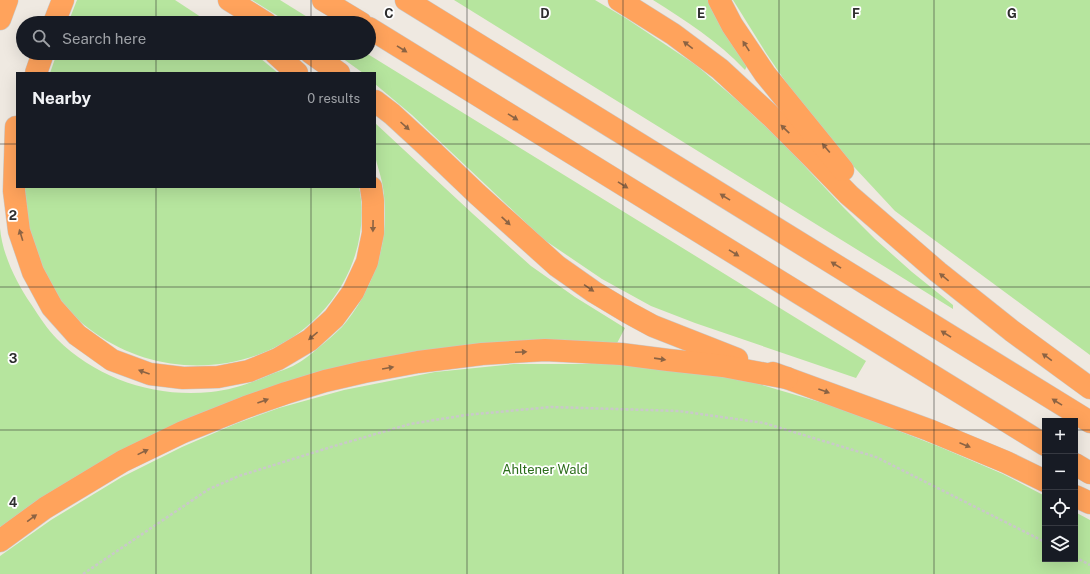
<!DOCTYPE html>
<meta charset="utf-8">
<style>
:root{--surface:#171b24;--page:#242831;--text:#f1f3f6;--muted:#9ea1a6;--line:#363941}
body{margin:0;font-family:"Public Sans",sans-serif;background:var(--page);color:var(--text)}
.controls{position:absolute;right:12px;bottom:12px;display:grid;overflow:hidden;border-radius:0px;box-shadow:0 4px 16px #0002}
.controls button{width:36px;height:36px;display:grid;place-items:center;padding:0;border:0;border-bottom:1px solid var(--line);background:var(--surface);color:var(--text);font:20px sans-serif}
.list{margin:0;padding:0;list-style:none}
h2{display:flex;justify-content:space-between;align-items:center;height:52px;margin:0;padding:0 16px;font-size:17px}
h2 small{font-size:13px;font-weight:400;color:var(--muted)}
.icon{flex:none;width:22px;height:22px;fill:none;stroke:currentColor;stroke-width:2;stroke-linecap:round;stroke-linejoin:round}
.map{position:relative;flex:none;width:1090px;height:574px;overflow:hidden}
.search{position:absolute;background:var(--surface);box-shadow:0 4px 16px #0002;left:16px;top:16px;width:360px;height:44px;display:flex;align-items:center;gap:10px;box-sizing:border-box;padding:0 14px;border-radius:22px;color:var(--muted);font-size:15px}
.panel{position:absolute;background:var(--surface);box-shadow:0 4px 16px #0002;left:16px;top:72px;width:360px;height:116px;border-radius:0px}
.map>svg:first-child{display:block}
.green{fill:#b6e59e}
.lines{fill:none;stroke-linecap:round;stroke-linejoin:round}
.highway-casing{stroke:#c9c9c9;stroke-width:23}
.path{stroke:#c9c9c9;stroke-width:2.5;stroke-dasharray:3 2;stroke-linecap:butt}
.highway{stroke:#ffa35c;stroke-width:22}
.oneway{fill:#8c6343}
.grid{fill:none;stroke:#2e2e2e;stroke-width:1;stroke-opacity:0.55}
.labels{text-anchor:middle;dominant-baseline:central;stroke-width:3.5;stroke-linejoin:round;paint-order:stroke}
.park-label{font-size:13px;fill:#2c6e1b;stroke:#fff}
.grid-label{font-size:13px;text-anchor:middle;font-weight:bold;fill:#2e2e2e;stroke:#fff;stroke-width:3.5;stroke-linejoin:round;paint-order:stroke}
</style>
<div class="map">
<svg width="1090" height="574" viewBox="0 0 1090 574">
<rect width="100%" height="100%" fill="#efe9e1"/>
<g class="green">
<polygon points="77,0 175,0 210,23 68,23"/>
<polygon points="252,0 280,0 317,23 289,23"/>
<polygon points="454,0 595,0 627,19 696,65 738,101 782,142 844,208 875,239 912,272 953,305 953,309"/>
<path d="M653,0H708L724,30L747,66L745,70C718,41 686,21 653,0Z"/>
<polygon points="733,0 1090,0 1090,355 895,211 815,125 766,53"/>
<polygon points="57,53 254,53 278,73 50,73"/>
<polygon points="335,53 366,53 866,361 856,378 695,323 651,306 602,279 543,239 412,115 375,84 375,73 363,73"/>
<path d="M375,123L473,214L531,266L575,297L625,328L615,347L322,375L0,527V228C2,254 17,284 31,304C39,316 47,329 57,339C97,379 155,398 211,392C233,390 254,382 274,373C280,371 287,369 293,366C301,362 310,355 317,349C325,342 334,335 342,327C357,310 370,286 377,264C386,238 387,208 382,182C380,173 377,165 375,156C373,146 375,134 375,123Z"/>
<path d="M22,187H359C366,219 359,255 343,283C293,371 175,390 95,333C79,322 65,308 54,293C50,288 47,280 44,274C41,268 36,262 34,256C32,249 31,241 30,235C27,219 25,203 22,187Z"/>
<polygon points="514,364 620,364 683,369 745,380 840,408 940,447 1003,474 1045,496 1045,559 1075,559 1075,512 1090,520 1090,574 0,574 0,556 51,520 122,477 182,447 235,424 279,408 344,390 435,372"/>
</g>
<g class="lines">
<defs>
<g id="highway">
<polyline points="229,0 266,23"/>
<polyline points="323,0 361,23"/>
<polyline points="406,0 1090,422"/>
<polyline points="619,0 673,34 720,69 773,118 814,159 849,195 938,272 1012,331 1090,388"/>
<polyline points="719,0 732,25 765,74 843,170"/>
<polyline points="0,19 7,0"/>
<polyline points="54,23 63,0"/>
<polyline points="369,28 1045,445"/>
<polyline points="275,53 297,73"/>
<polyline points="311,53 339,73"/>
<polyline points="36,73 43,53"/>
<polyline points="375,101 392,114 430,149 477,194 557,266 594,292 629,313 653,326 737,359"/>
<polyline points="16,127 14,191 19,231 33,272 52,307 77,335 112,360 150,374 183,378 218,377 249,371 278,359 310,340 334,318 353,292 367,262 373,233 373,201 371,187"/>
<polyline points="773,373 929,430 1006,462 1045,481"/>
<polyline points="1075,464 1090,473"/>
<polyline points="1075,496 1090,503"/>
<polyline points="0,541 45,508 123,461 183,432 246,407 286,393 325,381 364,372 418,362 482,354 545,350 621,354 668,360 723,366 787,378"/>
</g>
</defs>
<use href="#highway" class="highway-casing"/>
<g class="path">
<polyline points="1075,557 1090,565"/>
<polyline points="83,574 209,489 239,476 331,447 410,424 466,415 551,407 679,411 764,423 876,457 1045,542"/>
</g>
<use href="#highway" class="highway"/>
</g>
<defs><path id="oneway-solid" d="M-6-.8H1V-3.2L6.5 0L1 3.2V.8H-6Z"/></defs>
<g class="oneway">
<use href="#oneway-solid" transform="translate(688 45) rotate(-143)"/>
<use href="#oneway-solid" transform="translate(746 46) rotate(-123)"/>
<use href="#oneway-solid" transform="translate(402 49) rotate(32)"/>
<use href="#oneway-solid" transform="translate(513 117) rotate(32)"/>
<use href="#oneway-solid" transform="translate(405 126) rotate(42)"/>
<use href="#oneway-solid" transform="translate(785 129) rotate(-136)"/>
<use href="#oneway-solid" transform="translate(826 148) rotate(-130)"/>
<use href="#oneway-solid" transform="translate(623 185) rotate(32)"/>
<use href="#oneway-solid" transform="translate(725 197) rotate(-148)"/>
<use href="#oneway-solid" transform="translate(506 221) rotate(43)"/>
<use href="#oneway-solid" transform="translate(373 226) rotate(91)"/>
<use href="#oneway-solid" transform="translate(21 235) rotate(-107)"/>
<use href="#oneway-solid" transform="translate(734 253) rotate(32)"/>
<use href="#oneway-solid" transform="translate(836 265) rotate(-148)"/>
<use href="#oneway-solid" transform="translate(944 277) rotate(-141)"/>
<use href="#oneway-solid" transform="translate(589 288) rotate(34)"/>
<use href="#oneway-solid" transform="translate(946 334) rotate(-148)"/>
<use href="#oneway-solid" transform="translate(313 336) rotate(140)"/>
<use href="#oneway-solid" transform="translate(521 352) rotate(-3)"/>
<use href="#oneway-solid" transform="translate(1047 357) rotate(-144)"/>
<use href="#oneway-solid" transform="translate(660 359) rotate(8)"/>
<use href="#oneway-solid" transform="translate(388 368) rotate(-10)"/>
<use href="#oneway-solid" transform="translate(144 372) rotate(-160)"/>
<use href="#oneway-solid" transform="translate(824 391) rotate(20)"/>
<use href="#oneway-solid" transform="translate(263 401) rotate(-20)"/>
<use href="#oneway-solid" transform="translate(1057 402) rotate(-148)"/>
<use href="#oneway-solid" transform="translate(965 445) rotate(23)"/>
<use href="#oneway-solid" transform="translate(143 452) rotate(-26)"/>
<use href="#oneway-solid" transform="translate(32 518) rotate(-36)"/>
</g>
<path class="grid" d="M156,0V23M311,0V23M467,0V574M623,0V574M779,0V574M934,0V574M156,53V73M311,53V73M0,144H17M375,144H1090M156,187V574M311,187V574M0,287H1090M0,430H1045M1075,430H1090"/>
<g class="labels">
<g class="park-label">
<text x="545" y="469">Ahltener Wald</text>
</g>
</g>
<g class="grid-label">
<text x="389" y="18">C</text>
<text x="545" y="18">D</text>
<text x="701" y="18">E</text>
<text x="856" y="18">F</text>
<text x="1012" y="18">G</text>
<text x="13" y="220">2</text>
<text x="13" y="363">3</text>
<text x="13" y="507">4</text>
</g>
</svg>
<div class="controls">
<button>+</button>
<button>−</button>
<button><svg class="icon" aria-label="locate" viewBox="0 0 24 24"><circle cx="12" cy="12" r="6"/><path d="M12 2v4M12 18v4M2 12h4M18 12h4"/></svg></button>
<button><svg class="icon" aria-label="layers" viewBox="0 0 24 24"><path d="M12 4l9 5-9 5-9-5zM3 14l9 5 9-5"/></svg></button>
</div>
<div class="search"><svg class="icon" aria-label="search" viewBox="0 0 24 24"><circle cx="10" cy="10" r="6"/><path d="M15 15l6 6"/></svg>Search here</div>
<section class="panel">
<h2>Nearby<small>0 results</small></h2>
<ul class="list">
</ul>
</section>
</div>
